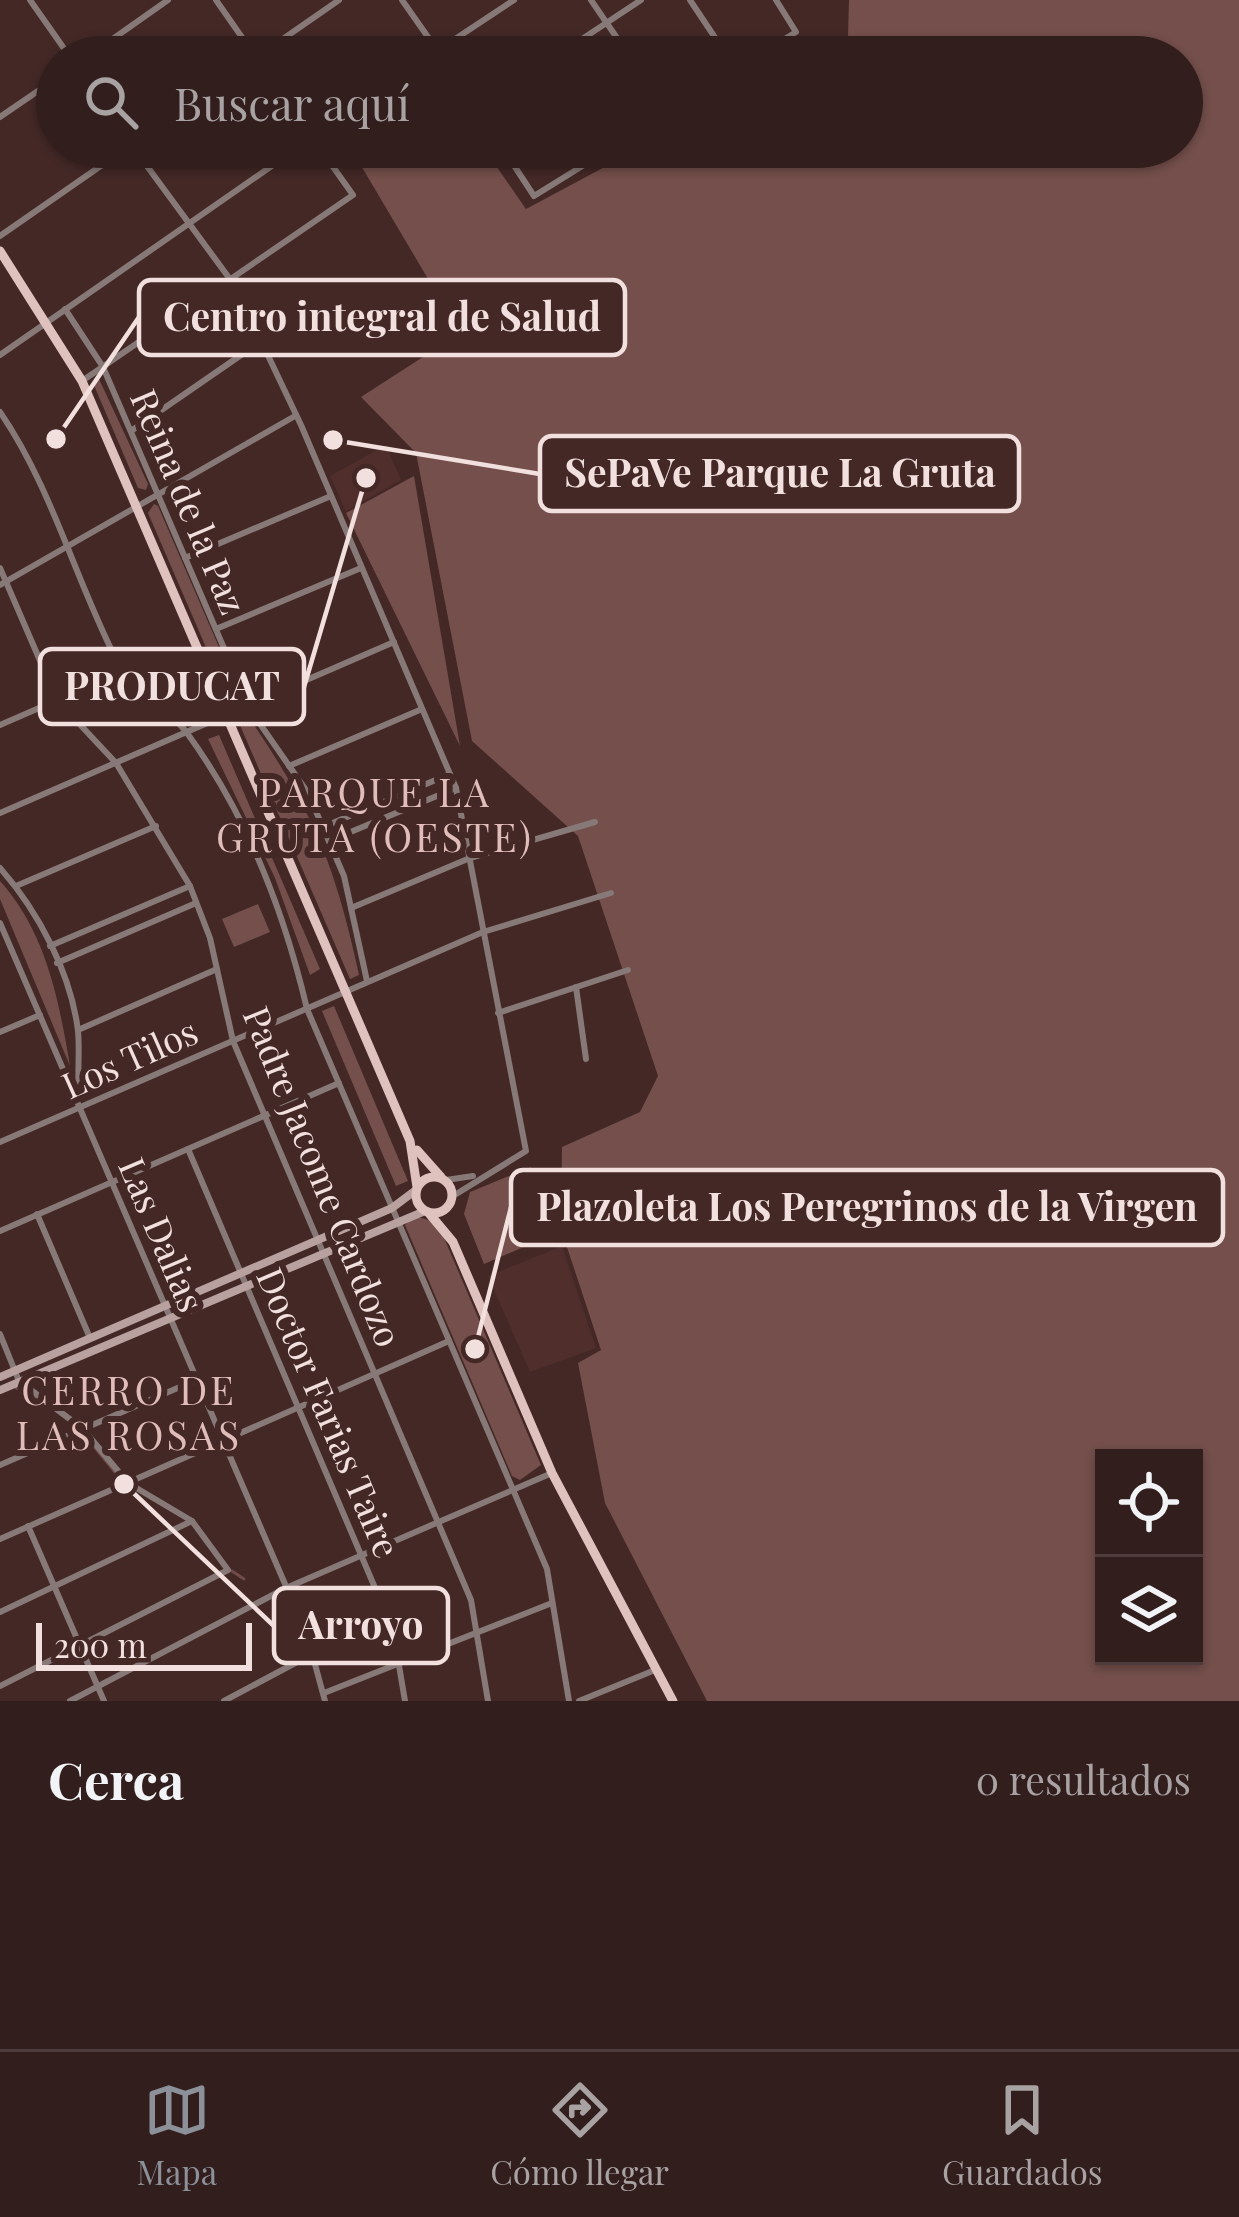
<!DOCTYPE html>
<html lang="es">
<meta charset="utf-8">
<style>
:root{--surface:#321e1c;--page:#3d2b29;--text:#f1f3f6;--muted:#a8a2a3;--line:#4d3c3b;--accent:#8c9099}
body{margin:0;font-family:"Playfair Display",serif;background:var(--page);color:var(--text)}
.controls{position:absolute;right:36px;bottom:36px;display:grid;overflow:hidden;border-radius:0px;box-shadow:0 3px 9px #0004}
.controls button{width:108px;height:108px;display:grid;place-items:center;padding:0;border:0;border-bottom:3px solid var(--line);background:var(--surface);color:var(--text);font:60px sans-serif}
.scale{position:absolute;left:36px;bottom:30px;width:216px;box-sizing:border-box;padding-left:12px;border:6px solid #f2e0de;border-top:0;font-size:33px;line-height:42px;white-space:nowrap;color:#f2e0de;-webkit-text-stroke:9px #432826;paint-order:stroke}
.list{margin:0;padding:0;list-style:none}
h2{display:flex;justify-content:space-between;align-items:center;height:156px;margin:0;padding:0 48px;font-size:51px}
h2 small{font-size:39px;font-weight:400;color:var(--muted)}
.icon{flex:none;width:66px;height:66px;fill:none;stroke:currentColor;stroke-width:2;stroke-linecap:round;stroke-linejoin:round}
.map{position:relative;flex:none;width:1239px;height:1701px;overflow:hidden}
.search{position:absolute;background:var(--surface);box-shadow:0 3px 9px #0004;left:36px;right:36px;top:36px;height:132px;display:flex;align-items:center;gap:30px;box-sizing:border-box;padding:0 42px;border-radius:66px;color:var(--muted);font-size:45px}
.sheet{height:348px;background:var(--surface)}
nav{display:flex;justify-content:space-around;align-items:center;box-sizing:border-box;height:168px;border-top:3px solid var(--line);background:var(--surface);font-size:33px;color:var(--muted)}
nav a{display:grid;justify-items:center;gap:6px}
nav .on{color:var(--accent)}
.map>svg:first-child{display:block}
.built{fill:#502e2b}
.green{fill:#744f4b;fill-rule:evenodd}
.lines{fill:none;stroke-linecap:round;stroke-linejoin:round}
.stream{stroke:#714a4a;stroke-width:3}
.minor{stroke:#877977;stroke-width:6}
.secondary{stroke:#b9a19f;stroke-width:8}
.primary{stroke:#dfc1be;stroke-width:9}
.labels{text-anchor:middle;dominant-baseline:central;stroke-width:12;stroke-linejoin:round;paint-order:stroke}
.street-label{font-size:36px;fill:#f2e0de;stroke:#432826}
.neighbourhood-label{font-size:39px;letter-spacing:3px;fill:#e0bdb9;stroke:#432826}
.leader{fill:none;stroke:#f2e0de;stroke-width:4.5}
.callout-dot{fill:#f2e0de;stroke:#432826;stroke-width:4.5}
.callout{fill:#432826;stroke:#f2e0de;stroke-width:4.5}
.callout-label{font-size:39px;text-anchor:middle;font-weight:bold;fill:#f2e0de}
</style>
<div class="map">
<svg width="1239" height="1701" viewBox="0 0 1239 1701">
<rect width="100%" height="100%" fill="#432826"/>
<g class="built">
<polygon points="386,445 401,480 346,511 330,476"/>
<polygon points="562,1246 596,1348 530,1372 488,1276"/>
</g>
<g class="green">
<path d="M849,0H1239V1701H707L605,1503L578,1363L601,1350L561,1229L562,1147L640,1112L658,1076L578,836L472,741L416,453L361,397L460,333L350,147H483L526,209L642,147H1182V57H810L848,36ZM1104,1458H1194V1656H1104Z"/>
<polygon points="99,379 148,484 146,490 138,488 93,383"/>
<polygon points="414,476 460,746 346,513"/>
<polygon points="154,504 158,506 241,698 230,703 148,513"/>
<path d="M250,719C314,813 335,865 359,975L350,979L239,723Z"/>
<polygon points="219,735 320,969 310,975 275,878 208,739"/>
<path d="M0,881C46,932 59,1001 70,1066L0,899Z"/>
<polygon points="258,904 270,932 234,947 222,919"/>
<polygon points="334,1006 408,1181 396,1186 322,1011"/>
<polygon points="531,1167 547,1237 484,1264 464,1214 470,1192"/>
<polygon points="414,1216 432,1221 442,1233 541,1465 520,1480 512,1476 405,1225"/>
</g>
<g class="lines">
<g class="stream">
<polyline points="16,1388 39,1400"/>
<polyline points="92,1444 124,1483"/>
<polyline points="232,1571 244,1579"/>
</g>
<g class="minor">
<polyline points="30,0 70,57"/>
<polyline points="216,0 255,56"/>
<polyline points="402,0 442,57"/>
<polyline points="591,0 630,57"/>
<polyline points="690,0 728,57"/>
<polyline points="87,57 168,0"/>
<polyline points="257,57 339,0"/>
<polyline points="428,57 514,0"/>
<polyline points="555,57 641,0"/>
<polyline points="756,57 796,32 776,0"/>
<polyline points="0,117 57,78"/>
<polyline points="133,147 235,286 301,425 456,788 526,1151 453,1196"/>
<polyline points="502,147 534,196 613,147"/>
<polyline points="0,236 128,147"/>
<polyline points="65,309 103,367 251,711 308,793 344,876 367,981"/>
<polyline points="0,355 299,147"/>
<polyline points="82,381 353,195 319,147"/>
<path d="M0,412C52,488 75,579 117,661C132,690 168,707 187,733C247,815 284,911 307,1009L547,1569L569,1701"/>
<polyline points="131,431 260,342"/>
<polyline points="185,558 331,496"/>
<polyline points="0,568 57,700 116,763 190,886 210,938 233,1041 471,1600 488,1701"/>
<polyline points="0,585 295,416"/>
<polyline points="216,629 361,568"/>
<polyline points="0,725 124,671"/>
<polyline points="289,766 422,709"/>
<polyline points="0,813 394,642"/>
<polyline points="323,827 450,774"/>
<polyline points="329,841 456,788"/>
<path d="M0,868C38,911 71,973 78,1031C80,1053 77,1076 79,1098"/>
<polyline points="16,886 156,826"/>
<polyline points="351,908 470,858 595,822"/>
<polyline points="0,923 307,1635 325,1701"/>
<polyline points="50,946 190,886"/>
<polyline points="57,963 196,903"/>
<polyline points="576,987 586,1059"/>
<polyline points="498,1013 628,970"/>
<polyline points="78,1030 217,969"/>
<polyline points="0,1032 40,1015"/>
<polyline points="0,1142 483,932 611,893"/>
<polyline points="188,1149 393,1630 405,1701"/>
<polyline points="446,1180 473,1176"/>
<polyline points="37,1214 90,1338"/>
<polyline points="0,1231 339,1083"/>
<polyline points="0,1334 19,1381 83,1429 128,1483 192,1521 228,1570 0,1686"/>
<polyline points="0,1465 196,1380"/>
<polyline points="28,1526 104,1701"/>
<polyline points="0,1539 449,1341"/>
<polyline points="0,1612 192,1521"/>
<polyline points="324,1693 552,1603"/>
<polyline points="70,1701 286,1588 552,1473"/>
<polyline points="224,1701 314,1653"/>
<polyline points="579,1701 655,1670"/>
</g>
<g class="secondary">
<polyline points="0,1377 392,1208 416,1190"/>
<polyline points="0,1390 425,1211"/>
</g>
<g class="primary">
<polyline points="0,251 82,381 410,1141 417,1187"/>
<polyline points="417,1150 441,1177"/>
<circle cx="434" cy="1195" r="18"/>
<polyline points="428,1212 453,1242 552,1473 673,1701"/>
</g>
</g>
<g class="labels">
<g class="street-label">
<text transform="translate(190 501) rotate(67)">Reina de la Paz</text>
<text transform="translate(129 1057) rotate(-24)">Los Tilos</text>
<text transform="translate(324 1176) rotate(68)">Padre Jacome Cardozo</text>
<text transform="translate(163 1234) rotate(67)">Las Dalias</text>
<text transform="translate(330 1412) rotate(67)">Doctor Farias Taire</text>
</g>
<g class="neighbourhood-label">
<text x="375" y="791">PARQUE LA<tspan x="375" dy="45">GRUTA (OESTE)</tspan></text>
<text x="129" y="1389">CERRO DE<tspan x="129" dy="45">LAS ROSAS</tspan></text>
</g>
</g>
<path class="leader" d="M56 439L139 317M333 440L540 474M366 478L304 687M475 1349L511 1207M124 1484L274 1626"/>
<g class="callout-dot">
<circle cx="56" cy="439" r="12"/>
<circle cx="333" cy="440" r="12"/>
<circle cx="366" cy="478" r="12"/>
<circle cx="475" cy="1349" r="12"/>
<circle cx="124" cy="1484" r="12"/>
</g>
<g class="callout">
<rect x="139" y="280" width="486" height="75" rx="12"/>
<rect x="540" y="436" width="479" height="75" rx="12"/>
<rect x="40" y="649" width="264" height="75" rx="12"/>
<rect x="511" y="1170" width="712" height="75" rx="12"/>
<rect x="274" y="1588" width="174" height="75" rx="12"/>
</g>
<g class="callout-label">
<text x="382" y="331">Centro integral de Salud</text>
<text x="780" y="487">SePaVe Parque La Gruta</text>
<text x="172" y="700">PRODUCAT</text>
<text x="867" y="1221">Plazoleta Los Peregrinos de la Virgen</text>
<text x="361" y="1639">Arroyo</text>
</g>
</svg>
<div class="controls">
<button><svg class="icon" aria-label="locate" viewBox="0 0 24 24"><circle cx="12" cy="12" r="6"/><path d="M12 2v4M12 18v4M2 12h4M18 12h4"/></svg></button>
<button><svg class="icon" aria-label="layers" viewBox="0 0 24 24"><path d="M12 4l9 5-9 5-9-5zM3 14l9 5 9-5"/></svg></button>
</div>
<div class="scale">200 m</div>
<div class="search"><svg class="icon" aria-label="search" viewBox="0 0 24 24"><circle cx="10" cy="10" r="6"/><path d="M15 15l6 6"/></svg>Buscar aquí</div>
</div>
<section class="sheet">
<h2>Cerca<small>0 resultados</small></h2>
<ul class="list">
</ul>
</section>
<nav>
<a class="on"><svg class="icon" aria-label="map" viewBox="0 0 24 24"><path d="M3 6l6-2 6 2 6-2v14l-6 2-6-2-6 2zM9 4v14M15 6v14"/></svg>Mapa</a>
<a><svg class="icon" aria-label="directions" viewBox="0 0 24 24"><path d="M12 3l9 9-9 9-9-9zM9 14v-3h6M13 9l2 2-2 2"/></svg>Cómo llegar</a>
<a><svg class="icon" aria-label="saved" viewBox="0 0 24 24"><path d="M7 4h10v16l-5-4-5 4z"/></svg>Guardados</a>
</nav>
